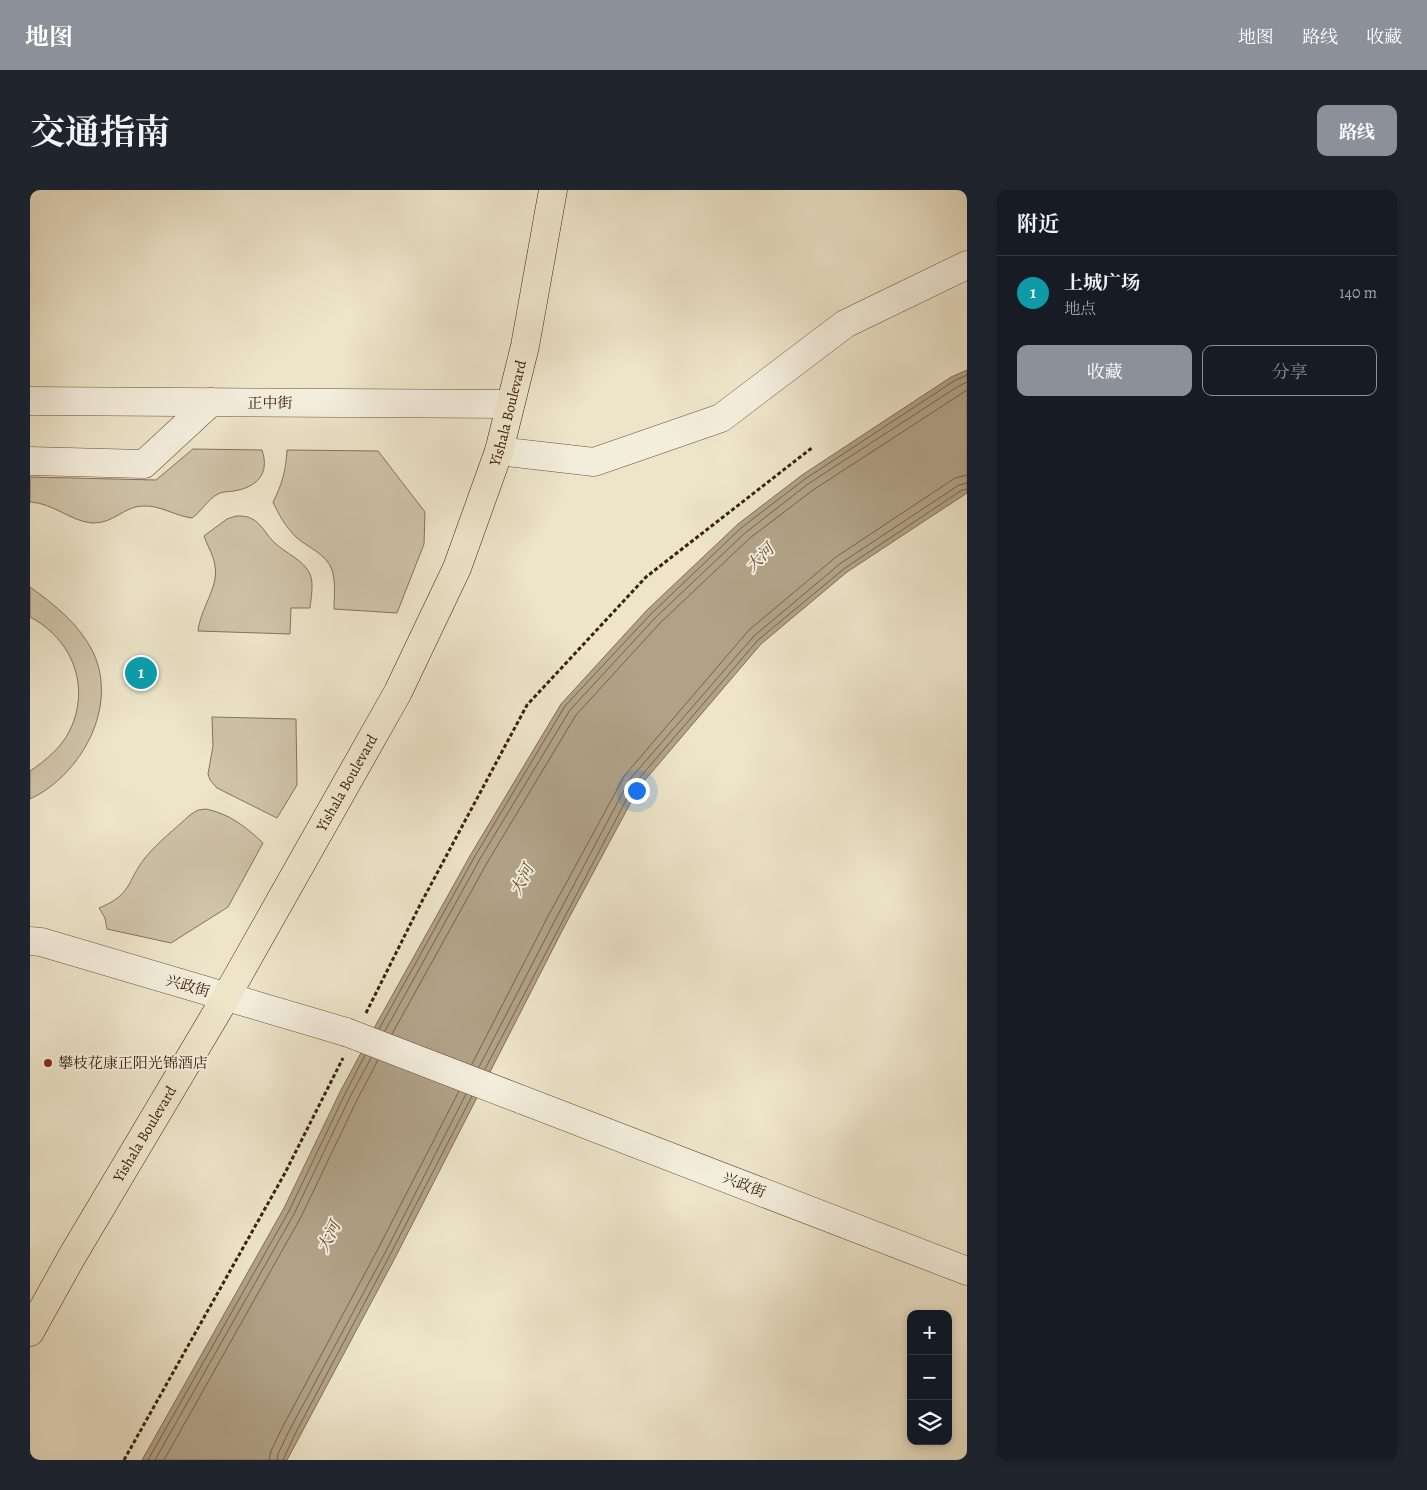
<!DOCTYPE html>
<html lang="zh">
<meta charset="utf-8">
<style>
:root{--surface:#171b24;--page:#20242c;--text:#f1f3f6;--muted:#9ea1a6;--line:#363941;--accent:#8c9099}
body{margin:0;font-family:Alegreya,"Noto Serif SC",serif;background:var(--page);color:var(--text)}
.controls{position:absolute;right:15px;bottom:15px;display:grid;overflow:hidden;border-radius:10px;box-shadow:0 2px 8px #0003}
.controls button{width:45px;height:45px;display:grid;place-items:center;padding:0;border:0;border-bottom:1px solid var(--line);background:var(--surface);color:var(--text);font:25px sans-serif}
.you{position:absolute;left:606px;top:600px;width:18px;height:18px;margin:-12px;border:4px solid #fff;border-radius:50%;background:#1a73e8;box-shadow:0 0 0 8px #1a73e833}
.badge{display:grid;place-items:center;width:32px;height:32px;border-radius:50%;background:var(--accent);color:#fff;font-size:16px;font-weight:700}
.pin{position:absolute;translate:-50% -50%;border:2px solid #fff;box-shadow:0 1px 5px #0006}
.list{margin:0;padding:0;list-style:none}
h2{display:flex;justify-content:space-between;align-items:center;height:65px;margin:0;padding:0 20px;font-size:21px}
h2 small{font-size:16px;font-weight:400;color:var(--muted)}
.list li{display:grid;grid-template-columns:32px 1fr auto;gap:15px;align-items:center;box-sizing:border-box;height:75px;padding:0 20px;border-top:1px solid var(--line)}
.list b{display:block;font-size:19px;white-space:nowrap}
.list p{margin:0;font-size:16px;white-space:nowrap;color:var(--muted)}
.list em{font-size:16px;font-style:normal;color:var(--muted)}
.actions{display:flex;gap:10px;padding:15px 20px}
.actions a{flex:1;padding:11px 0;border:1px solid var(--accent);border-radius:10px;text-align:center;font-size:18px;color:var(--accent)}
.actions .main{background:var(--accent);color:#fff}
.icon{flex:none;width:28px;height:28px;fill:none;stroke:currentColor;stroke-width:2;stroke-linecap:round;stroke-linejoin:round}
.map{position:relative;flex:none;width:937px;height:1270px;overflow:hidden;border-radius:10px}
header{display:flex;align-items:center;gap:30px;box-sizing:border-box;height:70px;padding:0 25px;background:var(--accent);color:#fff}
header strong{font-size:24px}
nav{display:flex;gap:28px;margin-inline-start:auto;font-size:18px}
.intro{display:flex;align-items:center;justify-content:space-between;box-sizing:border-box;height:120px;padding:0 30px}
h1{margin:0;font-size:35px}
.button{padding:12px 22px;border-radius:10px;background:var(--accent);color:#fff;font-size:18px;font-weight:700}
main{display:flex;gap:30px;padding:0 30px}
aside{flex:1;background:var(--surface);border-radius:10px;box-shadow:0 2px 8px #0003}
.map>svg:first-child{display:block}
.green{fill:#cfc3a8;stroke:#867258}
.water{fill:#b1a287;stroke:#836e54}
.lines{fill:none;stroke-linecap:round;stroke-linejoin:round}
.shore{stroke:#776247;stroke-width:1}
.minor-casing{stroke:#695238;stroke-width:29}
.highway-casing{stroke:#3d2107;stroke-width:29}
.path{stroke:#3d2107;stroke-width:3;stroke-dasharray:4 2.5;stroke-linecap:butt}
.minor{stroke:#f3eddc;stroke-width:28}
.highway{stroke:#ede4c9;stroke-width:28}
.minor-bridge-casing{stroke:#695238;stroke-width:29;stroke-linecap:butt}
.minor-bridge{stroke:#f3eddc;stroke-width:28}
.poi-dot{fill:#8f2418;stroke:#f3eddc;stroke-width:2}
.labels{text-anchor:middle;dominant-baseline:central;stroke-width:4;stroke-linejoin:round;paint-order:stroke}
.street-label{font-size:15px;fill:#3d2107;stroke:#f3eddc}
.poi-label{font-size:15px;fill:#3d2107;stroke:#f3eddc;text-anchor:start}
.water-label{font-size:16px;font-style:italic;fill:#664e34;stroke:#f3eddc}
</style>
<header>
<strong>地图</strong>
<nav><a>地图</a><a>路线</a><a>收藏</a></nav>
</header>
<div class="intro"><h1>交通指南</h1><a class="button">路线</a></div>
<main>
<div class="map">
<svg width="937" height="1270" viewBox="0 0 937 1270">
<rect width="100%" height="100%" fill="#ede4c9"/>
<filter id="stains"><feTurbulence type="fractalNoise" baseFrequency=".004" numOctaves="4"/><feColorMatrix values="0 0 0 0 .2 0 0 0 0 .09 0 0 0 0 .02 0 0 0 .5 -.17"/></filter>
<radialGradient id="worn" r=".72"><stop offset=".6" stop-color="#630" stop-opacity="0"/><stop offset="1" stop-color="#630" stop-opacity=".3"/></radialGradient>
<g class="green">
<path d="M163,259L232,260C240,284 227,297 204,301C198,302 194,301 188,304C177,310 172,321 162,328C145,326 130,315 113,316C94,316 84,334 62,333C40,331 23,313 0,312V287L126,290Z"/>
<path d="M257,260L348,261L395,322L394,354L367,423L304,419C304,406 306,393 302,380C297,364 278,358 266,347C255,336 249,325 243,312C252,295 256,280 257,260Z"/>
<path d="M206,326C213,326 218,326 224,330C233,336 237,346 245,353C255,363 274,370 280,384C284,393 281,408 280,418H261L260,444L168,441C170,419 189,397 185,376C184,366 177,355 174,346L197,329Z"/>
<path d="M0,397C25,415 49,434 63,462C89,517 51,585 0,609V581C15,571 32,557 40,540C61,496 42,449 0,427Z"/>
<polygon points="182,527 266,529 267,595 247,628 187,598 180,590 178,584 183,556"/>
<path d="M176,619C200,624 216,637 233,653L198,717L141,753L77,739L75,728L69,718C103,704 96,692 115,668C128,652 145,639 160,625L168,620Z"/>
</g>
<polygon class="water" points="937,180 937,303 817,382 731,454 609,597 533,739 366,1066 257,1270 112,1270 254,1018 310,902 348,831 441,664 531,514 617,420 708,334 772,285 921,187"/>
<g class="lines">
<g class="shore">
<polyline points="349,839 445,666 535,516 621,424 711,338 775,289 924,191 937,185"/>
<polyline points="355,841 450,669 540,520 625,428 715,343 778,294 927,197 937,192"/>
<polyline points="362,844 457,673 546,525 630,433 720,348 783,300 937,200"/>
<polyline points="442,874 516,730 595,585 719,440 806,367 925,288 937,285"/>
<polyline points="449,877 523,734 600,589 724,446 811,373 929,295 937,293"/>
<polyline points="455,879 605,593 728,450 815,378 932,300 937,299"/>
<polyline points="118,1270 259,1021 315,904 335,865"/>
<polyline points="125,1270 264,1024 320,907 341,868"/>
<polyline points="134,1270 271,1027 327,910 348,870"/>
<polyline points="239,1270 241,1261 252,1238 349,1057 429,901"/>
<polyline points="247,1270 248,1264 259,1241 356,1061 436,904"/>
<polyline points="253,1270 265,1244 361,1063 442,906"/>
</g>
<defs>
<g id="minor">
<polyline points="0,211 480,214"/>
<polyline points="469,261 564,272 691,228 815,134 937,75"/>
<polyline points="0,271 114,274 181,212"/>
<polyline points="0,751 11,752 316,842"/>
<polyline points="490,909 937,1081"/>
</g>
<g id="highway">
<path id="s1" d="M0,1142L41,1068L196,807L368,502L427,378L469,261L495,156L523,0"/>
</g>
</defs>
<use href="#minor" class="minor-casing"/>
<use href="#highway" class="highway-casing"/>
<g class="path">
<polyline points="336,823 390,715 497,515 616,387 783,257"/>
<polyline points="94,1270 255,983 313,868"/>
</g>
<use href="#minor" class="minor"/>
<use href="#highway" class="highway"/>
<defs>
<polyline id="minor-bridge" points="316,842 490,909"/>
</defs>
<use href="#minor-bridge" class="minor-bridge-casing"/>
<use href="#minor-bridge" class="minor-bridge"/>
</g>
<circle class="poi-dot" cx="18" cy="873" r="5"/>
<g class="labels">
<g class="street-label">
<text x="240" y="213">正中街</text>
<text stroke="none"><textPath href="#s1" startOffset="1039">Yishala Boulevard</textPath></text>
<text stroke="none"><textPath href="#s1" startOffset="634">Yishala Boulevard</textPath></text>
<text transform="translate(158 796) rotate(16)">兴政街</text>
<text stroke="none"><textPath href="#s1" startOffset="229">Yishala Boulevard</textPath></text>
<text transform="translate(714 995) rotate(21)">兴政街</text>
</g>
<g class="poi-label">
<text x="28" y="873">攀枝花康正阳光锦酒店</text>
</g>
<g class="water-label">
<text transform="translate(730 368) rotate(-45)">大河</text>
<text transform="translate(492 690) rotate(-62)">大河</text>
<text transform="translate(299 1047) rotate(-63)">大河</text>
</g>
</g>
<rect width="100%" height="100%" filter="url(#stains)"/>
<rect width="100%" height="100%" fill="url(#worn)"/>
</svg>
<div class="controls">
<button>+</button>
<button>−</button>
<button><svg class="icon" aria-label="layers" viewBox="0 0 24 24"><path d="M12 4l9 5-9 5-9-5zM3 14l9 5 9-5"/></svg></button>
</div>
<div class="you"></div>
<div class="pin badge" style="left:111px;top:483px;background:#0f9aa8">1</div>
</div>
<aside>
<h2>附近<small></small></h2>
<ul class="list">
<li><span class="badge" style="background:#0f9aa8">1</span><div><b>上城广场</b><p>地点</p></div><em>140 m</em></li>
</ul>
<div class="actions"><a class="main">收藏</a><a>分享</a></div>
</aside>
</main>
